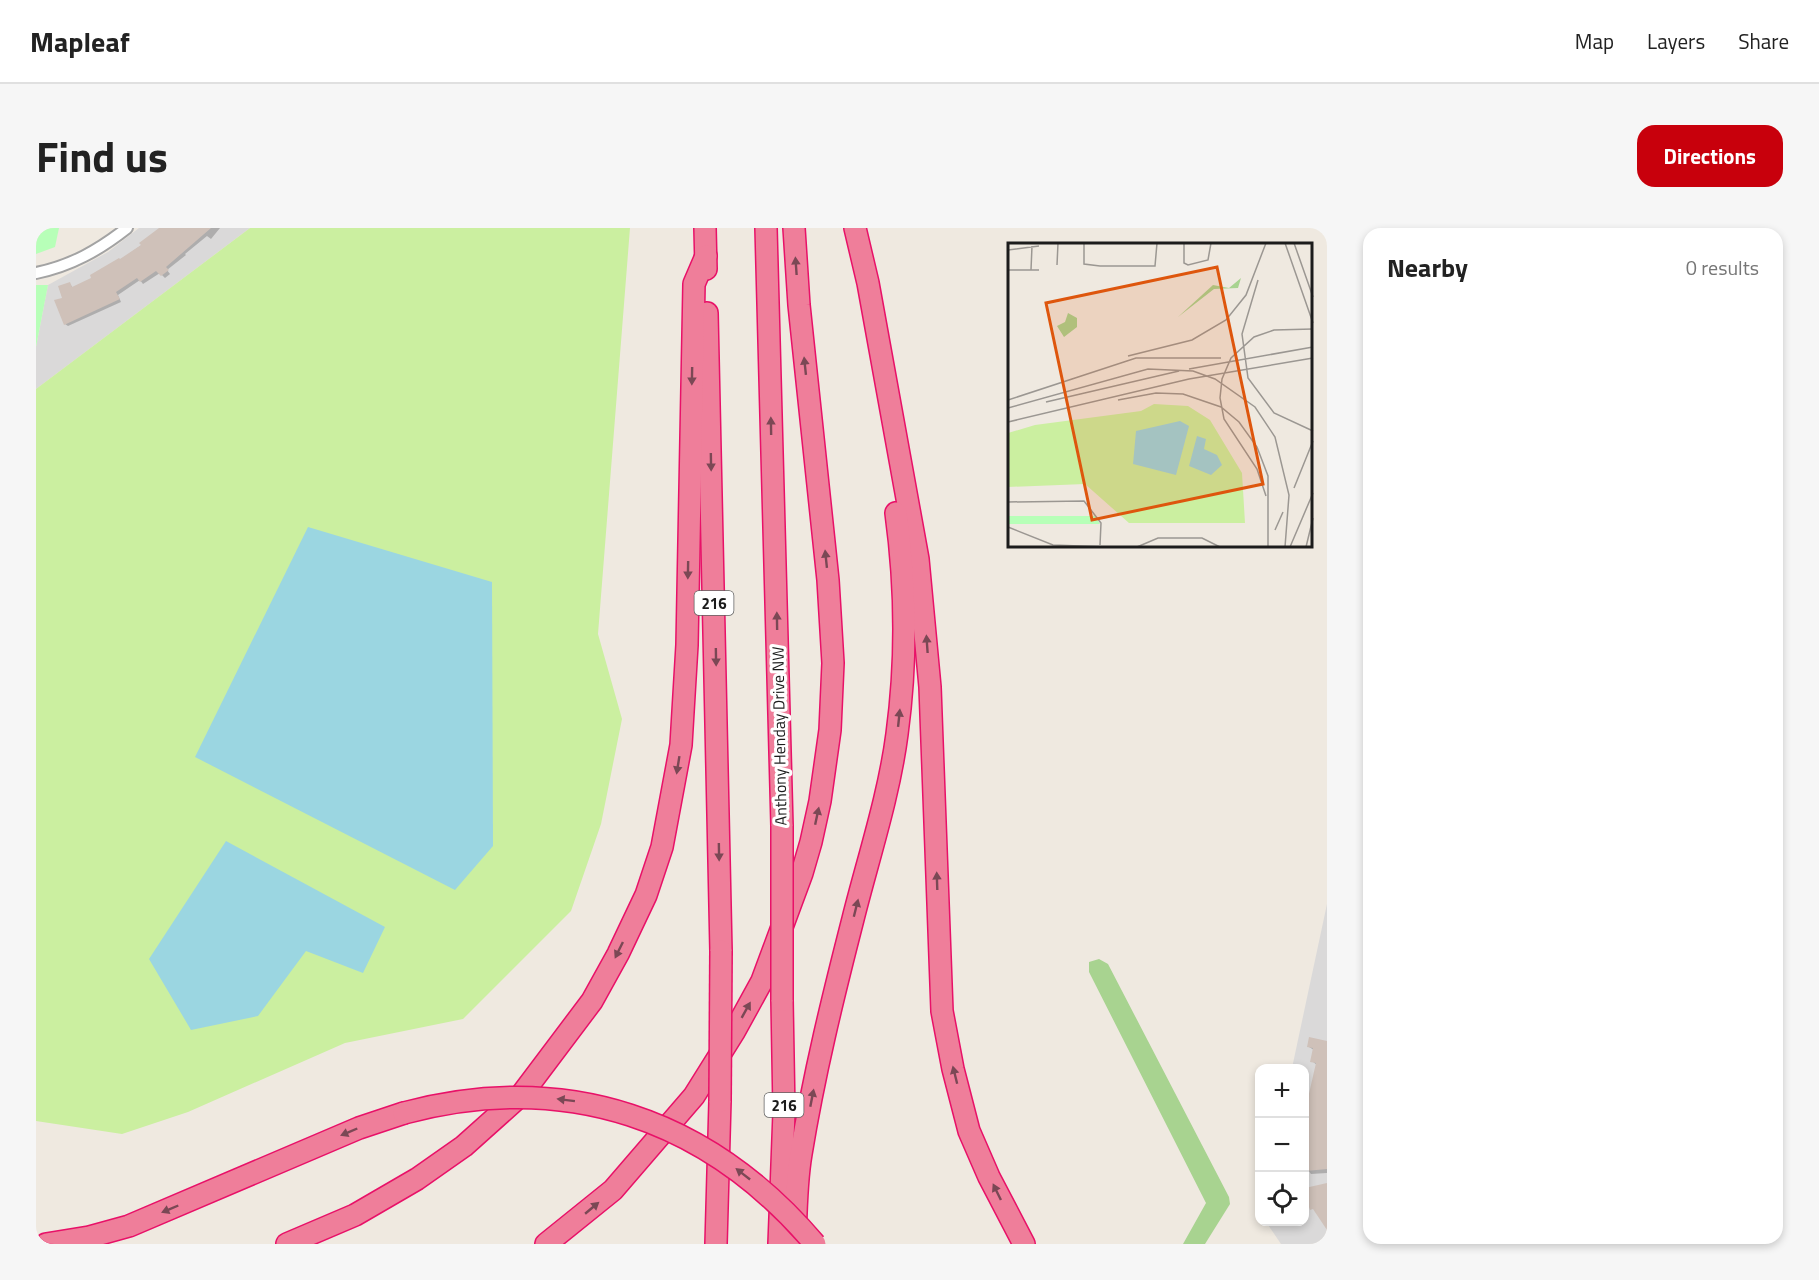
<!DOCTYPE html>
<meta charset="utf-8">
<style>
:root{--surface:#fff;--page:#f6f6f6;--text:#222;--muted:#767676;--line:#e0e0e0;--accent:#c8000c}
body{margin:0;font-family:"Titillium Web",sans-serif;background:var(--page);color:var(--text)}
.controls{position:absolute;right:18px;bottom:18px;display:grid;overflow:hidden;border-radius:12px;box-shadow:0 3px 9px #0003}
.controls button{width:54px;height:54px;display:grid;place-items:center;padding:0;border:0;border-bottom:2px solid var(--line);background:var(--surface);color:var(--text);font:30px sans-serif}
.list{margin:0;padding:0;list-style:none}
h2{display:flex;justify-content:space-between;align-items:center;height:78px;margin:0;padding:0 24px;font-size:26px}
h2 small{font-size:20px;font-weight:400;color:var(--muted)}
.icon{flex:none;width:33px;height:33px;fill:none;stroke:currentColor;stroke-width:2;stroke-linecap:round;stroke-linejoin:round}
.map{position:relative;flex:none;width:1291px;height:1016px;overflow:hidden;border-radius:18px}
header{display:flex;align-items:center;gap:36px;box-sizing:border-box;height:84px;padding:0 30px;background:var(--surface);border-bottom:2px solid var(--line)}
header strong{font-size:28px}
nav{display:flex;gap:33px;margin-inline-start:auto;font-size:21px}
.intro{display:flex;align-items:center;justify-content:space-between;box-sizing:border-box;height:144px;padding:0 36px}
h1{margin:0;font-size:42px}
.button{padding:15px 27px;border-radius:18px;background:var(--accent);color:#fff;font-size:21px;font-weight:700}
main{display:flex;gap:36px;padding:0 36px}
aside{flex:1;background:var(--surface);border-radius:18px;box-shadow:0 3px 9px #0003}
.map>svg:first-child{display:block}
.residential{fill:#dad9d9}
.grass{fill:#cbefa0}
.forest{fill:#a8d390}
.park{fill:#b7ffb8}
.water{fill:#9bd6e1}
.shadow{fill:#0003}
.building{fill:#cfc1b9}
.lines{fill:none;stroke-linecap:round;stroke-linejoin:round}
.street-casing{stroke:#a3a3a3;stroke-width:14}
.highway-casing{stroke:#e81168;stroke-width:24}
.street{stroke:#fff;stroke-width:10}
.highway{stroke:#ef7e9a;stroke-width:21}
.highway-bridge-casing{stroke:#e81168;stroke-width:24;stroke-linecap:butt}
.highway-bridge{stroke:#ef7e9a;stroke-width:21}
.oneway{fill:#7b4855}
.labels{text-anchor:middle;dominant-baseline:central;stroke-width:6;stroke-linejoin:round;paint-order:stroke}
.shield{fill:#fff;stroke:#606060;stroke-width:1.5}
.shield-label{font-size:15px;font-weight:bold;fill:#1c1c1c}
.street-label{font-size:16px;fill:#1c1c1c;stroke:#fff}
.inset-road{fill:none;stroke:#9b9792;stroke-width:1.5}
.view{fill:#de560d;fill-opacity:0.15;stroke:#de560d;stroke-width:3}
.inset-edge{fill:none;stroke:#1c1c1c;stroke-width:3}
</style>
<header>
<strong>Mapleaf</strong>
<nav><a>Map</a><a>Layers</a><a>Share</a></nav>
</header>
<div class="intro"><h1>Find us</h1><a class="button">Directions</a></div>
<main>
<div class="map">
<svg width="1291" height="1016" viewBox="0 0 1291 1016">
<rect width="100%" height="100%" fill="#efe9e0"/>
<g class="residential">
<polygon points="103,0 214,0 0,161 0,119 12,57 72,24"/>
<polygon points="1291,676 1291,1016 1245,1016 1230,994 1268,994 1268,840 1256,840"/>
</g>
<polygon class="grass" points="214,0 594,0 562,406 586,491 565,596 535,683 427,791 309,815 152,884 86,906 0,893 0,161"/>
<polygon class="forest" points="1063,731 1072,736 1193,969 1194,976 1169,1016 1147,1016 1170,975 1053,744 1053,734"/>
<g class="park">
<polygon points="0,0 23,0 19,19 0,26"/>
<polygon points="0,57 12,57 0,119"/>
</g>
<g class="water">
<polygon points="272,299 456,354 457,618 419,662 159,529"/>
<polygon points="190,613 349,699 327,745 270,723 222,788 155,802 113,731"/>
</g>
<g class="shadow">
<polygon points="130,0 184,0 175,11 171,8 149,26 150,27 131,42 134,46 129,50 124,45 107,56 104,52 82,67 85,74 32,98 29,96 28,70 34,56 37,60 57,51"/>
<polygon points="1275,811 1291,814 1291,945 1275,946 1272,942 1270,922 1268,922 1268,885 1271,885 1281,837 1276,833 1278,822 1273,819"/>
</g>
<g class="building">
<polygon points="123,0 175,0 130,39 133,42 125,48 120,43 104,54 101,50 80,64 84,71 28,97 18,72 26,70 22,58 34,54 36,59 55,50 54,47 83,30 84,31 105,17 103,15"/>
<polygon points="1273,809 1291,813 1291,941 1270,943 1269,883 1280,835 1274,834 1277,820 1271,819"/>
<polygon points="1291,955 1291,1002 1277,981 1274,982 1269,968 1269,960"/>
</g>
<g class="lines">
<defs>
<path id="street" d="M0,45C35,38 63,22 91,0"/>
<g id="highway">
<polyline points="669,0 670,41"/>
<polyline points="730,0 746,598"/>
<polyline points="819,0 832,55 882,331 894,459 906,783 917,841 933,903 953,949 988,1016"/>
<polyline points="671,85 685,723"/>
<polyline points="10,1016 53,1009 93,998 323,900 368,885"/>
<polyline points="251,1016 319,987 381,951 428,918 486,866 556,773 582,726 610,667 626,619 645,517 651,417 658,56 670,28"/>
<polyline points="510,1016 577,962 658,868 698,804 726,753 766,645 775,614 784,573 794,502 797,435 792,352 763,77 758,0"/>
<polyline points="680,1016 684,873"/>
<polyline points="743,1016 748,884 746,772"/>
<path d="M759,1016C760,986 760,955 765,926C778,846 797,769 817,691C832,631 853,568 861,506C871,432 870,359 860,285"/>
</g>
</defs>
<use href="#street" class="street-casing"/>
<use href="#highway" class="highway-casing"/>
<use href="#street" class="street"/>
<use href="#highway" class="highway"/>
<defs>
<g id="highway-bridge">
<polyline points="746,598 746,772"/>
<polyline points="684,873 685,723"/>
<path d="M368,885C530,842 672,890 779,1016"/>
</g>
</defs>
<use href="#highway-bridge" class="highway-bridge-casing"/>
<use href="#highway-bridge" class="highway-bridge"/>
</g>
<defs><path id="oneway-solid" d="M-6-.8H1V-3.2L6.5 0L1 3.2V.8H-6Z" transform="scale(1.5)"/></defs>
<g class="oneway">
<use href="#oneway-solid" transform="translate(760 38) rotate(-94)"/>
<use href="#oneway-solid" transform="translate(769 138) rotate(-96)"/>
<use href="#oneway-solid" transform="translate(656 148) rotate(91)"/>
<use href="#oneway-solid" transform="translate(735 198) rotate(-91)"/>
<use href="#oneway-solid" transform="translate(675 234) rotate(89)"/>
<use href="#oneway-solid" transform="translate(790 331) rotate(-96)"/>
<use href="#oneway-solid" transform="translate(652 342) rotate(91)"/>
<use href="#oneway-solid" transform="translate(741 393) rotate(-91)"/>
<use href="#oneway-solid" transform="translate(891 416) rotate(-94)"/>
<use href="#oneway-solid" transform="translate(680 429) rotate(89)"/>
<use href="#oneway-solid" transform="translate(863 490) rotate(-84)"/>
<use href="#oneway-solid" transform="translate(642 537) rotate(99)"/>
<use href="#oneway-solid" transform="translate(781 588) rotate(-78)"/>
<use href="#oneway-solid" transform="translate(683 624) rotate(89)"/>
<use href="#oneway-solid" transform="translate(901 653) rotate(-92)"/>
<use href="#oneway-solid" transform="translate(820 680) rotate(-76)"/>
<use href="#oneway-solid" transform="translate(583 722) rotate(116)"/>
<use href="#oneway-solid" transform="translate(710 782) rotate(-61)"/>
<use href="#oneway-solid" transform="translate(919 847) rotate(-104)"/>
<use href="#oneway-solid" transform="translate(776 870) rotate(-79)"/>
<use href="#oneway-solid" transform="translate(530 872) rotate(-173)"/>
<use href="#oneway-solid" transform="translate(313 904) rotate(157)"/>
<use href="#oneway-solid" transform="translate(707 946) rotate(-142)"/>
<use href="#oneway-solid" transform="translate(961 964) rotate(-116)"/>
<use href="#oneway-solid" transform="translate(556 980) rotate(-40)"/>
<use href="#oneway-solid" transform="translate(134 981) rotate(157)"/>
</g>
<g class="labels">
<g class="shield">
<rect x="658.5" y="363" width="39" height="24" rx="4.5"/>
<rect x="728.5" y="865" width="39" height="24" rx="4.5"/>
</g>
<g class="shield-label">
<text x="678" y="375">216</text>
<text x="748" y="877">216</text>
</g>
<g class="street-label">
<text transform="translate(743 508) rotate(-91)">Anthony Henday Drive NW</text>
</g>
</g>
<g transform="translate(972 15)">
<rect width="304" height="304" fill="#efe9e0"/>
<path d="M146,161L180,163L202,177L234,230L237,280H121L77,241L0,244V190L27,182L133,168Z" fill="#cbefa0"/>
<path d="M233,35L230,45L206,46L170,74L205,42L221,45ZM60,70L69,75V84L56,94L49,83L57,79Z" fill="#a8d390"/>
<path d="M0,273H87L92,281H0Z" fill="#b7ffb8"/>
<path d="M172,178L181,183L168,232L125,221L128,188ZM189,193L198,196L196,206L209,212L214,222L203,232L181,223Z" fill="#9bd6e1"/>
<path class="inset-road" d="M76,0V21L92,23H147L149,0M176,0V20L180,22L200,17L203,0M277,0L305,80M286,0L305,54M0,7L31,3M49,22L50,0M0,27H31M23,27L24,3M250,37L234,91L240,135L266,170L305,188M120,113L184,97L218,77L238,52L258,0M181,126L305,104M0,157L128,115H213M110,157L148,150L175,151L213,164L231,179L249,204L260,233V304M38,159L171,128M0,165L140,126L185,128L207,136L247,164L267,194L281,252L277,304M0,179L181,136L305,115M286,245L305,198M258,253L249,226L216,176L212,155L214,136L223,115L246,94L266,87L305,86M0,259L76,258L93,280L92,302M0,284L45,302L99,304M267,287L275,269M129,304L150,295H194L212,304M282,304L305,250M298,304L305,275"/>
<path class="view" d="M209,24L255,241L84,277L38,60Z"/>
<rect width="304" height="304" class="inset-edge"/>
</g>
</svg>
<div class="controls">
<button>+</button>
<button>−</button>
<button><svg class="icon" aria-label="locate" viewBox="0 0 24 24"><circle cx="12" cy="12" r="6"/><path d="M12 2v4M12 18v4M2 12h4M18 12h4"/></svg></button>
</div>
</div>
<aside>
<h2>Nearby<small>0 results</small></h2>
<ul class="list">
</ul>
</aside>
</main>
